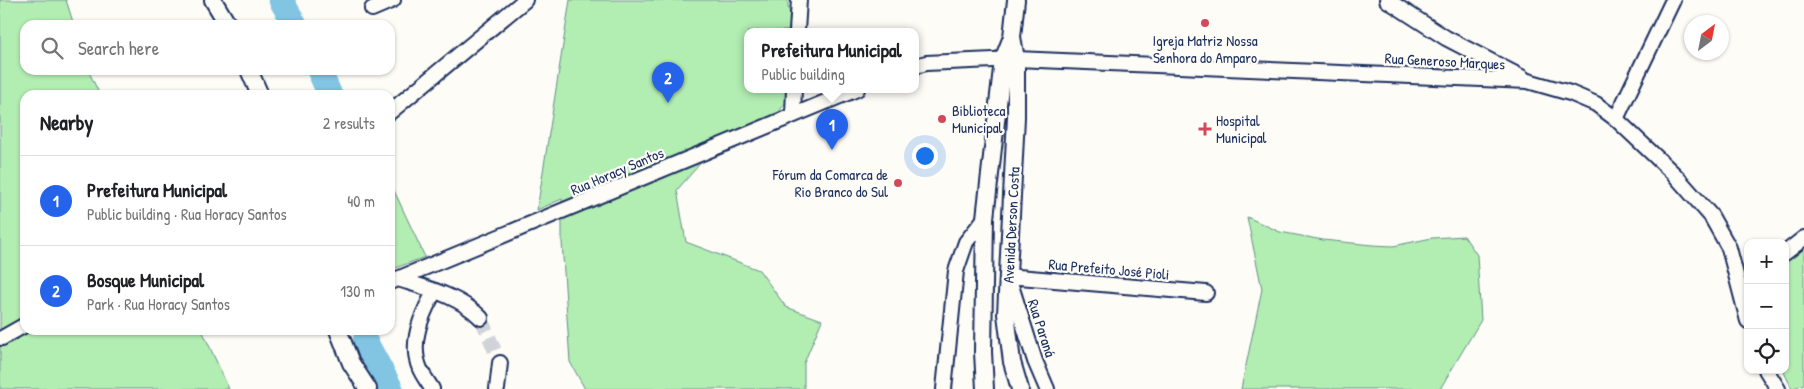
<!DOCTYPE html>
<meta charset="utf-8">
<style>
:root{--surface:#fff;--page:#f2f2f2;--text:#202124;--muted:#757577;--line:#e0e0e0;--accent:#2563eb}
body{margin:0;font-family:"Patrick Hand",sans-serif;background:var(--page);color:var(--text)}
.controls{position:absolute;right:15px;bottom:15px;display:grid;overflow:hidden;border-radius:10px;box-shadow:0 1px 4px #0004}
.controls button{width:45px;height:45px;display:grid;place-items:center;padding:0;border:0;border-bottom:1px solid var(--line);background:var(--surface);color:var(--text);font:25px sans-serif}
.compass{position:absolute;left:1684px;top:15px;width:45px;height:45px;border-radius:50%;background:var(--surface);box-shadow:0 1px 4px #0004;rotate:32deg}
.you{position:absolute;left:924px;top:155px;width:18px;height:18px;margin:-12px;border:4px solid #fff;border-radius:50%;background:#1a73e8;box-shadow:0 0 0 8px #1a73e833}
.badge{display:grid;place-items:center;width:32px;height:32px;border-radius:50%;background:var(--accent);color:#fff;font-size:16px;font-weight:700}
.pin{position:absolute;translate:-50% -41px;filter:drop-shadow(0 1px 2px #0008)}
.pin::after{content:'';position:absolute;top:26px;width:18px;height:15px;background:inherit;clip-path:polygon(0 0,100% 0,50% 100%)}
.popup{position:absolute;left:744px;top:28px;width:175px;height:65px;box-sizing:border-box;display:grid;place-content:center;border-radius:10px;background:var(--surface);filter:drop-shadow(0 1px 4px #0005);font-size:16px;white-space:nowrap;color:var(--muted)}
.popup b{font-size:19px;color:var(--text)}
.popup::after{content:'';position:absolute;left:50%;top:100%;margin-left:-10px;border:10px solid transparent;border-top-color:var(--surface)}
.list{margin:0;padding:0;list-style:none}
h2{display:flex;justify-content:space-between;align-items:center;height:65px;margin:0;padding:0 20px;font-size:21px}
h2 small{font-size:16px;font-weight:400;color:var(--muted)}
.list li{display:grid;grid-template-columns:32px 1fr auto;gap:15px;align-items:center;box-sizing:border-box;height:90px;padding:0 20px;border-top:1px solid var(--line)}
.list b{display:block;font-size:19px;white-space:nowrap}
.list p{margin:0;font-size:16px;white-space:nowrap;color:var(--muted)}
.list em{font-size:16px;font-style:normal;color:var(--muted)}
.icon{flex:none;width:28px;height:28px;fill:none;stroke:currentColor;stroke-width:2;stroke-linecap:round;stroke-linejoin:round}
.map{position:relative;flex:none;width:1804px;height:389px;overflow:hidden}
.search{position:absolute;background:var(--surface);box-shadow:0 1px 4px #0004;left:20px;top:20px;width:375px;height:55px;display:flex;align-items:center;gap:12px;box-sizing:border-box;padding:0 18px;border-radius:15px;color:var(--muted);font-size:19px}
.panel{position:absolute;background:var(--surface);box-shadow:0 1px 4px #0004;left:20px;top:90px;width:375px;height:245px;border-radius:15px}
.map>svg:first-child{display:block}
.green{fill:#b2edb2;stroke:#668e88}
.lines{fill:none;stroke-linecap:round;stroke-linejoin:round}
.river{stroke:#81c5e2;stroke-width:25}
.minor-tunnel{stroke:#d0d3d8;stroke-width:14;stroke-dasharray:14 7;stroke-linecap:butt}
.minor-casing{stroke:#1b2f5e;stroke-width:18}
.major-casing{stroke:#1b2f5e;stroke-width:20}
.minor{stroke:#fdfcf7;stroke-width:14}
.major{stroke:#fdfcf7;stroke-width:16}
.poi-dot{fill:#d1495b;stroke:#fdfcf7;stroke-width:2}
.labels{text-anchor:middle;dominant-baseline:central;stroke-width:4.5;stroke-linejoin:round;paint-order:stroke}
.poi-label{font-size:15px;fill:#1b2f5e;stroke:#fdfcf7;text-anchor:start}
.street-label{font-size:15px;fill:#1b2f5e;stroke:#fdfcf7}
</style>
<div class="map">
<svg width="1804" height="389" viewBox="0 0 1804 389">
<rect width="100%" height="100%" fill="#fdfcf7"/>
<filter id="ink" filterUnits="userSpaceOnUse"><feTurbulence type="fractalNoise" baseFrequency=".02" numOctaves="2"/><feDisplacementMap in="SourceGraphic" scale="10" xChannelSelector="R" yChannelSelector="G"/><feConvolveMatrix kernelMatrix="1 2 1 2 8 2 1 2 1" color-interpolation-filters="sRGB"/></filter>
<g filter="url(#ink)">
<g class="green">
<polygon points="0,0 66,0 74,25 25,25 25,70 88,70 100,95 25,95 25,330 202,330 229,389 0,389"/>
<polygon points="570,0 788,0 788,7 795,31 748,31 748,89 795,89 772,122 725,135 677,190 686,242 759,270 786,307 822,320 804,363 804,389 585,389 570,362 562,242 562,199 537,210"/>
<polygon points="390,182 425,257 390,270"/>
<polygon points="1247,217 1280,232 1323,240 1372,245 1393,246 1432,238 1464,236 1477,255 1481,320 1440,389 1241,389 1262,289"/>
<polygon points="1804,247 1804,384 1792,389 1783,370 1785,370 1785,256"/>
</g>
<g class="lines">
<g class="river">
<polyline points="281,0 295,25"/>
<polyline points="319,70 330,95"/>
<polyline points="365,341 391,389"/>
</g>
<polyline class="minor-tunnel" points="481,318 500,363"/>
<defs>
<g id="minor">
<polyline points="1387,0 1446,38 1523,78"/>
<polyline points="372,9 393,0"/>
<polyline points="797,31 799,0"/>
<polyline points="916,66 926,63 1016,59 1528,81 1570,93 1596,104 1616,119 1674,174 1711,216 1729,248 1748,321"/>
<polyline points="390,112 525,0"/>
<polyline points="793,115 794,89"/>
<polyline points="1616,119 1673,0"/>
<polyline points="1785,253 1804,238"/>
<path d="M398,279C426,288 460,296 481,318"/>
<polyline points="390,282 857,89"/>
<polyline points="2,338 25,325"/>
<polyline points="1766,370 1778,389"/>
<path d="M432,389C428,382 423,376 420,369C409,344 422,313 435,291"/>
<polyline points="497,389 500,363"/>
<polyline points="944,389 956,271 966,242 985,218"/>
<polyline points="1047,389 1035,361 1008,276 1206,293"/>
</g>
<g id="major">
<polyline points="213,0 228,25"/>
<polyline points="1016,0 1012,37 1016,59 1016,117 1006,314 1012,362 1020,389"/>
<polyline points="249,70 260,95"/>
<polyline points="338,330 351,363 368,389"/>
<polyline points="985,389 983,352 985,218 1003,60 1012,37"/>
</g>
</defs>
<use href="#minor" class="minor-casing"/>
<use href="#major" class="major-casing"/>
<use href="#minor" class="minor"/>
<use href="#major" class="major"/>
</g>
</g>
<g class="poi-dot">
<circle cx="1205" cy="23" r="5"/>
<circle cx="942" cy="119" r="5"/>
<path d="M1202.5 121.5h5v5h5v5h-5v5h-5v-5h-5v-5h5z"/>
<circle cx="898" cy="183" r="5"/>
</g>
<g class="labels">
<g class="poi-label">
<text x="1205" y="40" text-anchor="middle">Igreja Matriz Nossa<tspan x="1205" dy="17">Senhora do Amparo</tspan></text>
<text x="952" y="110">Biblioteca<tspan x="952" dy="17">Municipal</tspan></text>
<text x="1216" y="120">Hospital<tspan x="1216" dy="17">Municipal</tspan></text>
<text x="888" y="174" text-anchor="end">Fórum da Comarca de<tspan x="888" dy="17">Rio Branco do Sul</tspan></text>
</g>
<g class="street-label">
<text transform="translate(1445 61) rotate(3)">Rua Generoso Marques</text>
<text transform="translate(617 171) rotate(-23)">Rua Horacy Santos</text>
<text transform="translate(1011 225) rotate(-87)">Avenida Derson Costa</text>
<text transform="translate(1109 269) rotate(5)">Rua Prefeito José Pioli</text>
<text transform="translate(1042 328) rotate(72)">Rua Paraná</text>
</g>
</g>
</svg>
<div class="controls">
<button>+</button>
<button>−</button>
<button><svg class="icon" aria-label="locate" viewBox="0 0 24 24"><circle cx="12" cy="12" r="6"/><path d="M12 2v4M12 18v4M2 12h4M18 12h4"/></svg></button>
</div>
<svg class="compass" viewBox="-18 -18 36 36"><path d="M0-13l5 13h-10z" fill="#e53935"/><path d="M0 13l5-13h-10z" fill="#757577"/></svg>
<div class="you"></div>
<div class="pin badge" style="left:832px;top:150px">1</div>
<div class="popup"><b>Prefeitura Municipal</b>Public building</div>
<div class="pin badge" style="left:668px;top:103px">2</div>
<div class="search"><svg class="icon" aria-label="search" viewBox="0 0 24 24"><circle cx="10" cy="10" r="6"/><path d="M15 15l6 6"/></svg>Search here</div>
<section class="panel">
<h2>Nearby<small>2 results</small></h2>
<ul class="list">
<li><span class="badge">1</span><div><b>Prefeitura Municipal</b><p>Public building · Rua Horacy Santos</p></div><em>40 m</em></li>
<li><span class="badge">2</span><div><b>Bosque Municipal</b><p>Park · Rua Horacy Santos</p></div><em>130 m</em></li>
</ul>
</section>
</div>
